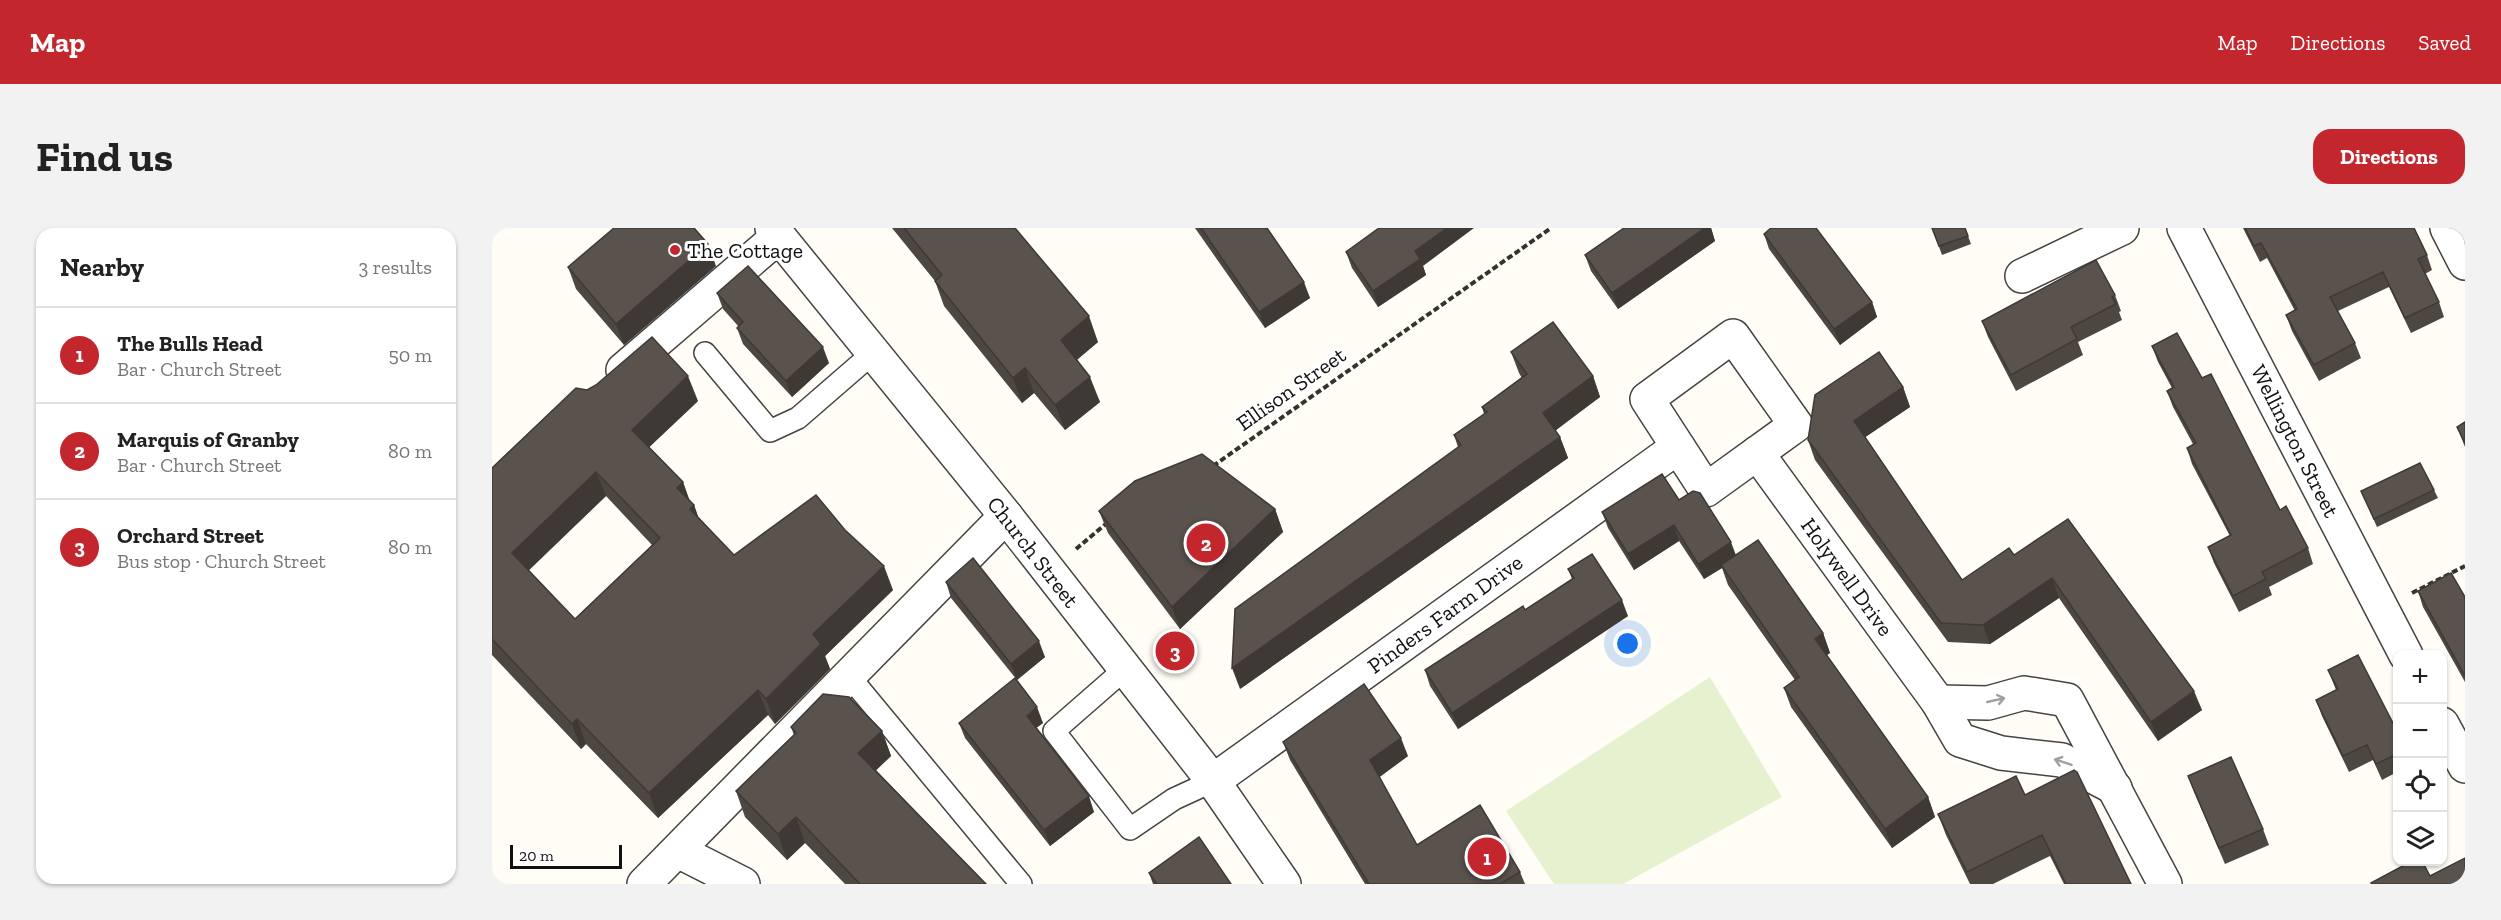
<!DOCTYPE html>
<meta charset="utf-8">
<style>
:root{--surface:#fff;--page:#f2f2f2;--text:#222;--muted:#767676;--line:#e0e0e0;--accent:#c4262e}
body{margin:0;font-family:"Zilla Slab",serif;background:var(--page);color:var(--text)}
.controls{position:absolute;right:18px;bottom:18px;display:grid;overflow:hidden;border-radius:12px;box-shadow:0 2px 4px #0004}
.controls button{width:54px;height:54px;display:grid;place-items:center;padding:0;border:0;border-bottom:2px solid var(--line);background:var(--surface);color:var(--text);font:30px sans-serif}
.scale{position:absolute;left:18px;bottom:15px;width:112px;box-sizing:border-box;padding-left:6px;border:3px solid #111;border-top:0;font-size:16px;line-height:21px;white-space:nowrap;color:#111;-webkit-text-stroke:4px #fff;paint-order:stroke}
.you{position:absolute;left:1136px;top:416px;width:21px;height:21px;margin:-15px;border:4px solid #fff;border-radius:50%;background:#1a73e8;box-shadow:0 0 0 9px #1a73e833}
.badge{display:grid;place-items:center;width:39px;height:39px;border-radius:50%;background:var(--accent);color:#fff;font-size:20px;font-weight:700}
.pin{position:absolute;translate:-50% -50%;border:3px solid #fff;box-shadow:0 2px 6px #0006}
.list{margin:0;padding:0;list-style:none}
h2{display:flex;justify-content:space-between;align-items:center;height:78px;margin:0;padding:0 24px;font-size:26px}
h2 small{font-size:20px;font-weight:400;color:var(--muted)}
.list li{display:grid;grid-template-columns:39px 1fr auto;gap:18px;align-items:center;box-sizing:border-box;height:96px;padding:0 24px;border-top:2px solid var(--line)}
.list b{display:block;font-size:22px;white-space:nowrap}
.list p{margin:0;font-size:20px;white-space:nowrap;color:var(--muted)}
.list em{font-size:20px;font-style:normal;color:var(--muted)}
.icon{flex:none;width:33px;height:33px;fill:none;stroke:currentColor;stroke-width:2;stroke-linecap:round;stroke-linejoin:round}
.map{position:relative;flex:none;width:1973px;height:656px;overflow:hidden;border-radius:18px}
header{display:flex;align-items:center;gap:36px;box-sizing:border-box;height:84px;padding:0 30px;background:var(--accent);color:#fff}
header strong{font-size:28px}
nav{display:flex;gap:33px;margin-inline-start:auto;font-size:21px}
.intro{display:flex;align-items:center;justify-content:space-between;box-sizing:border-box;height:144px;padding:0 36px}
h1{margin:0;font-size:42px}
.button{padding:15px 27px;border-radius:18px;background:var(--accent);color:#fff;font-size:21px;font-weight:700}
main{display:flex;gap:36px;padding:0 36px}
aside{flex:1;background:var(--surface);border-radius:18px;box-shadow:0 2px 4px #0004}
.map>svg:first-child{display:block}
.pitch{fill:#e6f2cf}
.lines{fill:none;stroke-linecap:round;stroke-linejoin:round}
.service-casing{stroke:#444;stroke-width:24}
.minor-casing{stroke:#444;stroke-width:36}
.tertiary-casing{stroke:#444;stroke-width:36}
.path{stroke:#333;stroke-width:4;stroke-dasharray:6 3;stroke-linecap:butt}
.service{stroke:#fff;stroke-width:21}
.minor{stroke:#fff;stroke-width:33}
.tertiary{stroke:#fff;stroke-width:33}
.wall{fill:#4d4742;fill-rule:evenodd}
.shaded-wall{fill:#3f3936}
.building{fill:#5a524d;stroke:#3f3936;stroke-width:1.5;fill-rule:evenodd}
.oneway{stroke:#a0a0a0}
.poi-dot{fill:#c4262e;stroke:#fff;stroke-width:2}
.labels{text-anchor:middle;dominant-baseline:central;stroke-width:6;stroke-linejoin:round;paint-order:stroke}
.poi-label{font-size:22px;fill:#111;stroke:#fff;text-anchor:start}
.street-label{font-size:22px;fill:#111;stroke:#fff}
</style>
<header>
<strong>Map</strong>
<nav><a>Map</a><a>Directions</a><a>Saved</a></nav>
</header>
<div class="intro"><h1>Find us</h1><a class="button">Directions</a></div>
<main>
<aside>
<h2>Nearby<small>3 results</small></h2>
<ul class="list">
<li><span class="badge">1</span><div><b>The Bulls Head</b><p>Bar · Church Street</p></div><em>50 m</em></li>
<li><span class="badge">2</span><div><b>Marquis of Granby</b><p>Bar · Church Street</p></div><em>80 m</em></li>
<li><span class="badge">3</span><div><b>Orchard Street</b><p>Bus stop · Church Street</p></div><em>80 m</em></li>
</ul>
</aside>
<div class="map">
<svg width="1973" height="656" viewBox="0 0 1973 656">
<rect width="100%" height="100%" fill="#fffdf5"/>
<polygon class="pitch" points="1218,449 1290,569 1131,656 1062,656 1014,583"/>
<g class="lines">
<defs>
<g id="service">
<polyline points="213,125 278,203 306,190 381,125"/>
<polyline points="633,441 562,503 638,601 682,571 721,553"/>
<polyline points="356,447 529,656"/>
</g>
<g id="minor">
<polyline points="1692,0 1914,427"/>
<polyline points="1955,0 1973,35"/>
<polyline points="1530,48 1630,0"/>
<polygon points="1241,108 1304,197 1214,262 1155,171"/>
<polyline points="131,142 287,8"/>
<polyline points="1265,225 1446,474 1468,512 1509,525 1570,532 1623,560"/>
<polyline points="1446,474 1496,475 1532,465 1575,472 1673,656"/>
<polyline points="1950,496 1973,538"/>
<polyline points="721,553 1186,219"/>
<polyline points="186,623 251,656"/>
<polyline points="152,656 514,288"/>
</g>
<polyline id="tertiary" points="280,0 514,288 721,553 792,656"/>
</defs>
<use href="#service" class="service-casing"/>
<use href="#minor" class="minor-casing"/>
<use href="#tertiary" class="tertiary-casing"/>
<g class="path">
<polyline points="721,238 1059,0"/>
<polyline points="584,321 615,295"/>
<polyline points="1920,365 1973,338"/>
</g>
<use href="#service" class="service"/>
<use href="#minor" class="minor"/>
<use href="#tertiary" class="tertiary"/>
</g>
<g class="wall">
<polygon points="400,0 523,0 606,114 585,132 608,174 573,202 542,165 530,175 452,78 443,53"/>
<polygon points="703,0 775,0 818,70 773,100"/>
<polygon points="1132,0 1219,0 1223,13 1126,81 1099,43 1093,27"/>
<polygon points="1440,0 1473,0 1479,16 1450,27"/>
<polygon points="1751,0 1922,0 1935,27 1940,42 1933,46 1947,74 1952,89 1919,105 1897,59 1846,83 1863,115 1869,130 1827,153 1800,103 1794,87 1803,83 1775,30 1768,34"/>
<polygon points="1272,6 1380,74 1385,89 1348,117 1277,21"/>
<polygon points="854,24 931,38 934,47 886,79 860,40"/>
<polygon points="224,38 132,117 84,61 76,39"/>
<polygon points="225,65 337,135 300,169 251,116 245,100 247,99 231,81"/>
<polygon points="1623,67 1629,83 1627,84 1630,92 1586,114 1591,127 1524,163 1496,109 1490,93"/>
<polygon points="1660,118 1710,150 1788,282 1816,320 1821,336 1777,359 1780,367 1747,384 1722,335 1716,319 1738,308 1700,236 1695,220 1701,216 1681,179 1675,163 1680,160 1666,134"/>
<polygon points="1019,124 1101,148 1108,169 1063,202 1068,209 1076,230 748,461 966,219 962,207 992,186 990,179 1030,150 1027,145"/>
<polygon points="1411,159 1418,179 1373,209 1470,352 1522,327 1576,291 1710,482 1666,513 1567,370 1498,416 1456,414 1323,232 1316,212"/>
<path d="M206,173L157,219L191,254L197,272L202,277L206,289L242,327L401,362L333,428L338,441L283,496L276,487L166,590L94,516L89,521L0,427V240ZM114,268L160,317L83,391L36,342Z"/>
<polygon points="1973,194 1973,219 1965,199"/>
<polygon points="1942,262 1946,270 1885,299 1869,263"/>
<polygon points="1187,272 1244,327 1331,405 1338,425 1335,427 1436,569 1443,589 1400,620 1299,479 1292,460 1303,452 1236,357 1230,340 1212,351 1187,313 1142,342 1116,300 1110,284"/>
<polygon points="783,281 791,304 688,401 616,305 607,283"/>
<polygon points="1076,341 1136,388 966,501 938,458 933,442 1033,382 1080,351"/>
<polygon points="454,354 553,429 525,452 459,370"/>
<polygon points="1926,363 1973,369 1973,454 1931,379"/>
<polygon points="1836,442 1905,503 1905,544 1890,552 1881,532 1857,544 1830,488 1824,472 1844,462"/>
<polygon points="467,495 551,495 544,500 602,584 558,618 473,510"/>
<polygon points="299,499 390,503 399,528 384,542 494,656 353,656 313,615 295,632 253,589 244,563 302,507"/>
<polygon points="791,514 916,528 887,549 925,617 1028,644 1033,656 873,656 798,532"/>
<polygon points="1696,548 1771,601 1777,617 1733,636 1702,564"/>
<polygon points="1533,567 1639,656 1572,656 1558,628 1501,656 1478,656 1454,607 1446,586"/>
<polygon points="657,645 739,656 661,656"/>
</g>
<g class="shaded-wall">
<polygon points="955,0 982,0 931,38 934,47 886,79 881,63 923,23"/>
<polygon points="1213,0 1219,0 1223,13 1126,81 1120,65"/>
<polygon points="216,16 224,38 132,117 124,96"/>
<polygon points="812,54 818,70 773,100 767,84"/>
<polygon points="1380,74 1385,89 1348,117 1342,101"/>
<polygon points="597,88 606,114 578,137 569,112"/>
<polygon points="331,119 337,135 300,169 294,153"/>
<polygon points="533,140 542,165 530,175 521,150"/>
<polygon points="196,148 206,173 149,227 140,202"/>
<polygon points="1101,148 1108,169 1059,206 1051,185"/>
<polygon points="598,149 608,174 573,202 563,177"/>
<polygon points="1411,159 1418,179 1369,212 1362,193"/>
<polygon points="1068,209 1076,230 748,461 740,440"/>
<polygon points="104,244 114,268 29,350 20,325"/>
<polygon points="191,254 200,279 185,260"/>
<polygon points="202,277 211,302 198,281"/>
<polygon points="783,281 791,304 688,401 680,379"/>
<polygon points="1182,297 1187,313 1142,342 1136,326"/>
<polygon points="1239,314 1245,330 1229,337 1230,340 1212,351 1206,336"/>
<polygon points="392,338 401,362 333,428 338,441 283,496 274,471 321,406"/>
<polygon points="1560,350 1567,370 1498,416 1491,397"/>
<polygon points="1130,372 1136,388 966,501 960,485"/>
<polygon points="1331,405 1338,425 1330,430 1323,411"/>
<polygon points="547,413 553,429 525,452 519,436"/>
<polygon points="266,462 276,487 166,590 157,565"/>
<polygon points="1702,463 1710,482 1666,513 1659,494"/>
<polygon points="545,479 551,495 540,503 535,488"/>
<polygon points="85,491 94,516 89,521 80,496"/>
<polygon points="390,503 399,528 376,550 366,525"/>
<polygon points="909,510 916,528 885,551 878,532"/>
<polygon points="597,568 602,584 558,618 552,602"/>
<polygon points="1436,569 1443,589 1400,620 1393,601"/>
<polygon points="304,589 313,615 295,632 286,606"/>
</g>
<g class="building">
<polygon points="122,0 202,0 216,16 124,96 76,39"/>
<polygon points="412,0 523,0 597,88 569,112 598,149 563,177 533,140 521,150 443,53 450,47"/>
<polygon points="709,0 775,0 812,54 767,84"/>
<polygon points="887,0 955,0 923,23 928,31 881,63 854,24"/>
<polygon points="1132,0 1213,0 1120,65 1093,27"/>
<polygon points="1279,0 1324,0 1380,74 1342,101 1272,6"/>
<polygon points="1440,0 1473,0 1476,8 1447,18"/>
<polygon points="1753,0 1922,0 1935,27 1926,31 1947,74 1913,90 1891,44 1838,69 1863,115 1822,137 1794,87 1805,81 1769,15 1762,18"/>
<polygon points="1604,32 1623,67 1620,69 1624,76 1579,99 1585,111 1519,147 1490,93"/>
<polygon points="256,38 331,119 294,153 245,100 251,94 225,65"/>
<polygon points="1061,94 1101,148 1051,185 1068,209 740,440 743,381 969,217 962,207 995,184 990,179 1035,146 1019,124"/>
<polygon points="1685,105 1710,150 1719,146 1788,282 1794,278 1816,320 1770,344 1774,351 1741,368 1716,319 1739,307 1695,220 1704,215 1675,163 1682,159 1660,118"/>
<path d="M160,109L196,148L140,202L191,254L185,260L202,277L198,281L242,327L324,267L353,302L392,338L321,406L329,416L274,471L266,462L157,565L85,491L80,496L0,411V240L84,160L95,162L104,157ZM104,244L168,310L83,391L20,325Z"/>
<polygon points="1387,124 1411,159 1362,193 1470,352 1517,320 1522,327 1576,291 1702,463 1659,494 1560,350 1491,397 1449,395 1316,212 1323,167"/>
<polygon points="1973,194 1973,215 1965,199"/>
<polygon points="710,226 783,281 680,379 607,283 643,253"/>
<polygon points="1928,235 1942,262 1882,291 1869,263"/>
<polygon points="1170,246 1187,272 1201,263 1208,265 1239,314 1206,336 1182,297 1136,326 1110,284"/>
<polygon points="1266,312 1331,405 1323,411 1436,569 1393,601 1292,460 1307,449 1229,337"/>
<polygon points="1100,326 1130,372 960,485 933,442 1031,378 1033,382 1082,350 1076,341"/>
<polygon points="481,330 547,413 519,436 454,354"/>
<polygon points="1959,345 1973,369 1973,448 1926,363"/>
<polygon points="1866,427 1905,503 1905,526 1884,536 1875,517 1851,528 1824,472 1846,461 1836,442"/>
<polygon points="523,450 545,479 535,488 597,568 552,602 467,495"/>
<polygon points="872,456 909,510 878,532 925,617 988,577 1028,644 1008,656 877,656 791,514"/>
<polygon points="331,466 357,469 390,503 366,525 494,656 368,656 304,589 286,606 244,563 304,505 299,499"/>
<polygon points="1739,529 1771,601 1727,620 1696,548"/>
<polygon points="1582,542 1585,544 1639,656 1574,656 1550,607 1475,644 1446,586 1524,548 1533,567"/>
<polygon points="707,609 739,656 665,656 657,645"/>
<polygon points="1973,630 1973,656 1880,656 1879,655 1920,633 1930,633 1938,648"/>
</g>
<defs><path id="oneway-shaft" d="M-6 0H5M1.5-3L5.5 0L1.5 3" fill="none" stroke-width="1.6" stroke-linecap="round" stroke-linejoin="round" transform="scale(1.5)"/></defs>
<g class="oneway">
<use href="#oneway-shaft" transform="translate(1504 472) rotate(-13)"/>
<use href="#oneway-shaft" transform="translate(1571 534) rotate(-162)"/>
</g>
<circle class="poi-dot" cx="183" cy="22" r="6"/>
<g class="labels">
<g class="poi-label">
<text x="195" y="22">The Cottage</text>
</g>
<g class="street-label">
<text transform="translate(799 161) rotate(-35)">Ellison Street</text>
<text transform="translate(1803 213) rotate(63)">Wellington Street</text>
<text transform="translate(541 324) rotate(52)">Church Street</text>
<text transform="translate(1355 349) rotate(54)">Holywell Drive</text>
<text transform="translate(953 386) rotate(-36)">Pinders Farm Drive</text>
</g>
</g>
</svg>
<div class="controls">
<button>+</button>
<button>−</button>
<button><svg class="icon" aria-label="locate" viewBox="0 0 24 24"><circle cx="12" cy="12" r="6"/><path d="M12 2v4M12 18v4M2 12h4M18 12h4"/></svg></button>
<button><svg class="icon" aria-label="layers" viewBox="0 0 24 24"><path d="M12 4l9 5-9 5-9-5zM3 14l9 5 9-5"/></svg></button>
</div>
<div class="scale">20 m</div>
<div class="you"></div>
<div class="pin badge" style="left:995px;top:629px">1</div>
<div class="pin badge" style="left:714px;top:315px">2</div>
<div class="pin badge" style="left:683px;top:423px">3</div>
</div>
</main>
